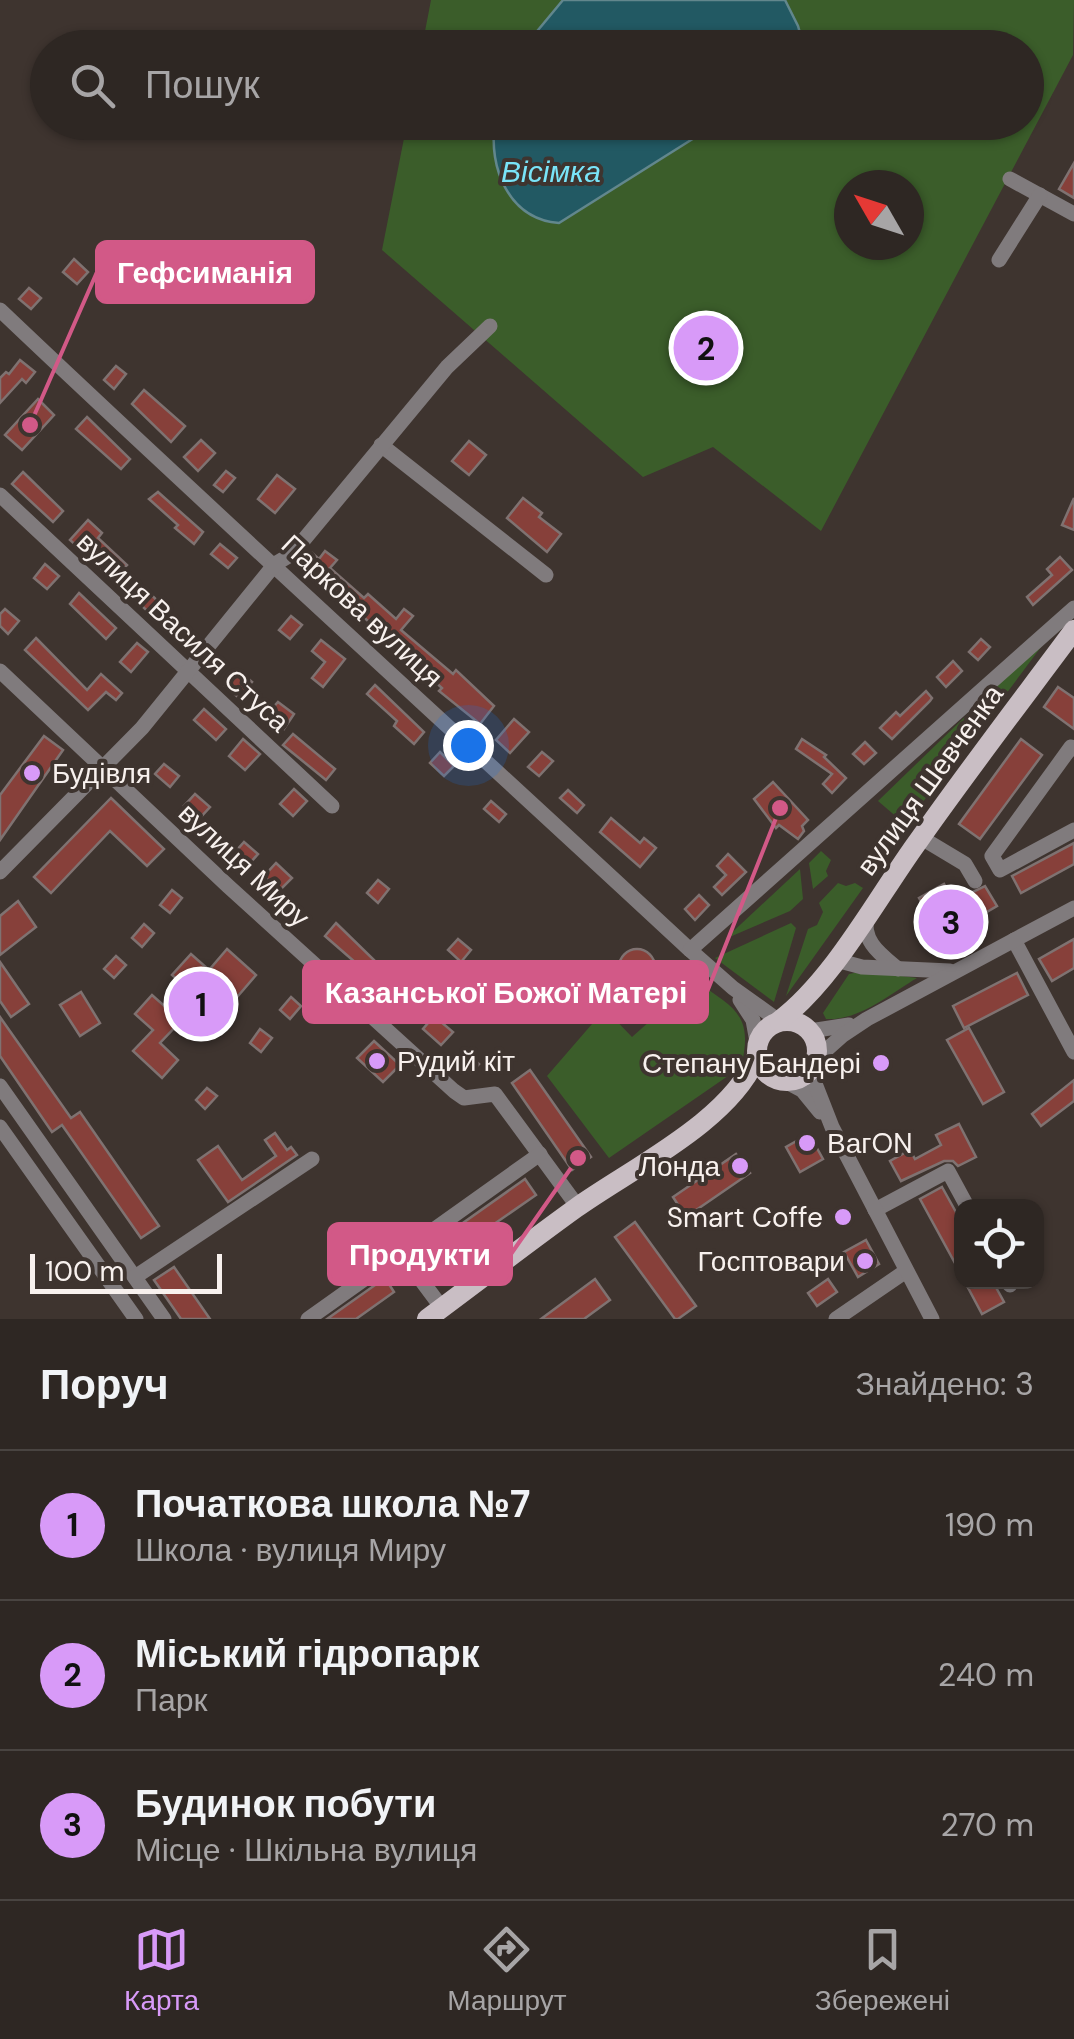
<!DOCTYPE html>
<html lang="uk">
<meta charset="utf-8">
<style>
:root{--surface:#2e2723;--page:#3a3330;--text:#f1f3f6;--muted:#a7a5a6;--line:#494441;--accent:#d89af8}
body{margin:0;font-family:"DM Sans",sans-serif;background:var(--page);color:var(--text)}
.controls{position:absolute;right:30px;bottom:30px;display:grid;overflow:hidden;border-radius:20px;box-shadow:0 2px 8px #0004}
.controls button{width:90px;height:90px;display:grid;place-items:center;padding:0;border:0;border-bottom:2px solid var(--line);background:var(--surface);color:var(--text);font:50px sans-serif}
.compass{position:absolute;left:834px;top:170px;width:90px;height:90px;border-radius:50%;background:var(--surface);box-shadow:0 2px 8px #0004;rotate:309deg}
.scale{position:absolute;left:30px;bottom:25px;width:192px;box-sizing:border-box;padding-left:10px;border:5px solid #f8f1ee;border-top:0;font-size:28px;line-height:35px;white-space:nowrap;color:#f8f1ee;-webkit-text-stroke:8px #3e342f;paint-order:stroke}
.you{position:absolute;left:468px;top:745px;width:35px;height:35px;margin:-25px;border:8px solid #fff;border-radius:50%;background:#1a73e8;box-shadow:0 0 0 15px #1a73e833}
.badge{display:grid;place-items:center;width:65px;height:65px;border-radius:50%;background:var(--accent);color:#111;font-size:32px;font-weight:700}
.pin{position:absolute;translate:-50% -50%;border:5px solid #fff;box-shadow:0 2px 10px #0006}
.list{margin:0;padding:0;list-style:none}
h2{display:flex;justify-content:space-between;align-items:center;height:130px;margin:0;padding:0 40px;font-size:42px}
h2 small{font-size:32px;font-weight:400;color:var(--muted)}
.list li{display:grid;grid-template-columns:65px 1fr auto;gap:30px;align-items:center;box-sizing:border-box;height:150px;padding:0 40px;border-top:2px solid var(--line)}
.list b{display:block;font-size:38px;white-space:nowrap}
.list p{margin:0;font-size:32px;white-space:nowrap;color:var(--muted)}
.list em{font-size:32px;font-style:normal;color:var(--muted)}
.icon{flex:none;width:55px;height:55px;fill:none;stroke:currentColor;stroke-width:2;stroke-linecap:round;stroke-linejoin:round}
.map{position:relative;flex:none;width:1074px;height:1319px;overflow:hidden}
.search{position:absolute;background:var(--surface);box-shadow:0 2px 8px #0004;left:30px;right:30px;top:30px;height:110px;display:flex;align-items:center;gap:25px;box-sizing:border-box;padding:0 35px;border-radius:55px;color:var(--muted);font-size:38px}
.sheet{height:580px;background:var(--surface)}
nav{display:flex;justify-content:space-around;align-items:center;box-sizing:border-box;height:140px;border-top:2px solid var(--line);background:var(--surface);font-size:28px;color:var(--muted)}
nav a{display:grid;justify-items:center;gap:5px}
nav .on{color:var(--accent)}
.map>svg:first-child{display:block}
.green{fill:#3b5d2a;fill-rule:evenodd}
.water{fill:#225963;stroke:#62878d;stroke-width:2.5}
.building{fill:#87403a;stroke:#7f7271;stroke-width:2.5}
.lines{fill:none;stroke-linecap:round;stroke-linejoin:round}
.minor{stroke:#807b7d;stroke-width:15}
.major{stroke:#c9bec4;stroke-width:20}
.poi-dot{fill:#d89af8;stroke:#3e342f;stroke-width:4}
.labels{text-anchor:middle;dominant-baseline:central;stroke-width:8;stroke-linejoin:round;paint-order:stroke}
.street-label{font-size:28px;fill:#f8f1ee;stroke:#3e342f}
.poi-label{font-size:28px;fill:#f8f1ee;stroke:#3e342f;text-anchor:end}
.water-label{font-size:30px;font-style:italic;fill:#79e4f8;stroke:#3e342f}
.leader{fill:none;stroke:#d25987;stroke-width:4}
.callout-dot{fill:#d25987;stroke:#3e342f;stroke-width:4}
.callout{fill:#d25987;stroke:#d25987;stroke-width:4}
.callout-label{font-size:30px;text-anchor:middle;font-weight:bold;fill:#fff}
</style>
<div class="map">
<svg width="1074" height="1319" viewBox="0 0 1074 1319">
<rect width="100%" height="100%" fill="#3e342f"/>
<g class="green">
<path d="M431,0H1074L1073,55L821,531L713,447L643,477L382,250L407,123L1026,122V48L422,47ZM849,185H909V245H849Z"/>
<polygon points="1056,627 997,706 984,694"/>
<polygon points="973,709 984,719 906,825 878,801"/>
<polygon points="821,851 831,860 826,871 828,876 813,889 809,863"/>
<polygon points="800,869 803,899 790,911 725,939"/>
<polygon points="838,883 846,886 855,883 863,888 786,996 808,929 817,925 823,912 819,903"/>
<polygon points="791,923 796,928 774,1002 715,958"/>
<path d="M864,971L917,978C890,994 859,1021 826,1019L823,1013L849,974Z"/>
<path d="M695,981C735,1008 754,1015 741,1067L609,1158L547,1076L605,1009L632,1037Z"/>
</g>
<g class="water">
<polygon points="563,0 785,0 798,26 804,47 524,47"/>
<path d="M495,123V122L718,123L559,223C509,219 488,168 495,123Z"/>
</g>
<g class="building">
<polygon points="1074,163 1074,198 1059,189"/>
<polygon points="74,259 88,272 77,284 63,272"/>
<polygon points="29,288 41,298 31,309 19,299"/>
<polygon points="20,360 35,372 26,383 22,379 0,403 0,378 6,372 9,374"/>
<polygon points="116,366 126,374 114,389 104,380"/>
<polygon points="144,390 185,426 171,442 132,404"/>
<polygon points="38,399 54,415 22,450 5,435"/>
<polygon points="87,417 130,459 121,469 76,429"/>
<polygon points="201,440 215,453 198,471 184,457"/>
<polygon points="469,441 486,455 469,475 452,461"/>
<polygon points="226,471 235,478 223,492 214,485"/>
<polygon points="23,472 63,511 53,522 12,484"/>
<polygon points="277,475 295,489 275,513 258,499"/>
<polygon points="158,492 203,532 194,544 175,528 178,525 149,499"/>
<polygon points="523,498 542,513 539,517 561,534 547,552 507,518"/>
<polygon points="1074,498 1074,530 1062,525"/>
<polygon points="88,520 102,533 98,538 127,565 124,568 176,619 167,629 70,540"/>
<polygon points="220,544 237,558 228,568 211,554"/>
<polygon points="325,551 337,560 330,568 364,598 368,594 396,619 404,609 413,616 401,630 453,674 456,670 494,706 480,724 439,691 442,688 304,563 312,553 319,559"/>
<polygon points="1060,557 1072,570 1033,605 1027,597 1052,575 1047,569"/>
<polygon points="45,564 59,576 47,589 34,578"/>
<polygon points="79,593 116,628 106,639 70,604"/>
<polygon points="5,609 19,621 8,634 0,626 0,614"/>
<polygon points="291,616 302,625 290,639 279,630"/>
<polygon points="36,638 87,690 101,674 122,693 116,700 106,692 88,710 25,650"/>
<polygon points="981,639 990,647 978,660 969,652"/>
<polygon points="321,640 345,659 323,687 312,678 325,662 312,651"/>
<polygon points="137,643 148,652 131,672 120,662"/>
<polygon points="953,661 962,671 946,687 937,677"/>
<polygon points="238,670 252,682 239,698 225,686"/>
<polygon points="375,685 424,732 414,744 394,726 397,721 367,694"/>
<polygon points="1058,687 1074,698 1074,729 1044,707"/>
<polygon points="926,691 932,698 930,701 892,739 880,728 896,712 900,716"/>
<polygon points="278,702 294,714 284,729 266,715"/>
<polygon points="204,709 226,729 216,740 194,720"/>
<polygon points="514,719 529,732 510,753 496,740"/>
<polygon points="293,734 335,769 326,780 283,745"/>
<polygon points="44,736 63,750 0,840 0,795"/>
<polygon points="243,739 260,754 245,770 229,756"/>
<polygon points="802,739 826,755 824,757 846,778 832,793 823,784 832,774 796,749"/>
<polygon points="1021,739 1042,755 980,839 959,824"/>
<polygon points="865,742 876,753 864,764 853,754"/>
<polygon points="440,752 454,766 444,776 430,763"/>
<polygon points="542,752 553,761 539,776 528,767"/>
<polygon points="164,764 179,776 170,787 155,774"/>
<polygon points="773,782 808,820 802,826 804,831 798,839 779,825 776,828 754,799"/>
<polygon points="294,789 307,801 293,816 280,804"/>
<polygon points="568,790 584,805 577,813 560,798"/>
<polygon points="195,794 210,807 199,819 184,806"/>
<polygon points="111,798 164,849 147,866 110,831 51,893 34,877"/>
<polygon points="491,801 506,814 499,822 484,809"/>
<polygon points="611,818 640,843 644,838 656,848 640,867 600,832"/>
<polygon points="244,842 258,854 250,863 236,851"/>
<polygon points="1074,843 1074,864 1021,893 1012,876"/>
<polygon points="728,854 746,872 722,895 714,887 726,875 717,866"/>
<polygon points="276,863 292,878 279,891 264,876"/>
<polygon points="378,880 389,889 378,903 367,893"/>
<polygon points="944,884 954,901 985,886 997,906 942,938 919,898"/>
<polygon points="172,890 182,898 170,913 160,905"/>
<polygon points="699,895 709,905 695,920 685,909"/>
<polygon points="18,901 36,927 0,955 0,916"/>
<polygon points="336,923 374,960 364,970 325,936"/>
<polygon points="144,924 154,933 142,947 132,938"/>
<polygon points="458,939 471,950 461,962 448,950"/>
<polygon points="1074,939 1074,968 1052,981 1039,959"/>
<polygon points="227,949 256,975 238,996 220,980 200,1002 219,1019 200,1039 181,1021 160,1043 178,1060 162,1078 133,1051 153,1030 135,1014 152,995 170,1011 189,990 172,975 191,954 209,970"/>
<circle cx="637" cy="967" r="18"/>
<polygon points="116,956 126,965 114,978 104,969"/>
<polygon points="0,962 29,1004 11,1017 0,1001"/>
<polygon points="1017,973 1028,995 964,1028 953,1006"/>
<polygon points="81,992 100,1023 80,1036 60,1005"/>
<polygon points="291,997 301,1006 290,1019 280,1010"/>
<polygon points="434,1016 453,1032 441,1045 423,1029"/>
<polygon points="0,1017 71,1118 80,1112 159,1226 141,1238 62,1125 52,1132 0,1056"/>
<polygon points="969,1028 1004,1092 983,1104 947,1040"/>
<polygon points="260,1029 272,1038 261,1052 250,1043"/>
<polygon points="374,1041 400,1065 383,1082 357,1058"/>
<polygon points="466,1052 479,1064 471,1073 458,1061"/>
<polygon points="530,1070 591,1157 572,1170 512,1083"/>
<polygon points="1074,1080 1074,1101 1041,1126 1032,1114"/>
<polygon points="207,1088 217,1096 205,1109 196,1100"/>
<polygon points="959,1124 976,1157 958,1166 953,1161 944,1161 901,1181 890,1161 910,1150 915,1159 941,1145 936,1135"/>
<polygon points="275,1133 287,1150 291,1147 297,1155 228,1202 198,1160 218,1146 242,1180 276,1156 265,1140"/>
<polygon points="809,1134 823,1159 800,1172 786,1147"/>
<polygon points="736,1154 750,1173 686,1217 673,1197"/>
<polygon points="525,1179 536,1195 429,1269 419,1254"/>
<polygon points="942,1187 962,1223 962,1276 920,1199"/>
<polygon points="635,1222 696,1306 678,1319 675,1319 615,1237"/>
<polygon points="866,1240 879,1264 858,1277 844,1252"/>
<polygon points="174,1267 210,1319 181,1319 154,1280"/>
<polygon points="385,1278 394,1292 356,1319 327,1319"/>
<polygon points="595,1279 610,1300 584,1319 541,1319"/>
<polygon points="828,1279 837,1292 817,1306 808,1293"/>
<polygon points="965,1282 993,1282 1004,1302 982,1314"/>
</g>
<g class="lines">
<g class="minor">
<polyline points="1010,179 1074,214"/>
<polyline points="999,260 1040,195"/>
<path d="M0,310C227,526 460,736 690,950"/>
<polyline points="381,445 546,575"/>
<polyline points="0,495 332,806"/>
<polyline points="0,671 228,886 454,1091 464,1098 495,1094 578,1207"/>
<polyline points="1074,749 1071,747 992,856 1000,870 1074,830"/>
<polyline points="920,837 965,864 975,881"/>
<polyline points="0,872 142,728 275,564 292,554 447,367 490,326"/>
<path d="M867,915C861,941 880,954 898,969"/>
<polyline points="1014,940 1074,1052"/>
<polyline points="836,960 862,967 950,971"/>
<polyline points="740,1000 753,1020 757,1042"/>
<polyline points="779,1021 733,988 690,950 1074,608"/>
<polyline points="810,1031 849,1025"/>
<polyline points="785,1081 802,1090 820,1112"/>
<polyline points="0,1086 164,1319"/>
<polyline points="0,1127 136,1319"/>
<polyline points="875,1210 948,1171 967,1206"/>
<polyline points="401,1253 540,1154"/>
<polyline points="135,1277 312,1159"/>
<polyline points="1007,1282 1010,1285"/>
<polyline points="308,1319 401,1253 442,1308"/>
<polyline points="836,1319 906,1271"/>
<polyline points="932,1319 832,1127 814,1081 816,1059 843,1035 867,1019 1074,908"/>
</g>
<g class="major">
<circle cx="787" cy="1051" r="30"/>
<path d="M779,1021C834,980 878,896 919,840C969,769 1022,700 1074,630"/>
<path d="M427,1319C477,1282 526,1244 576,1208C632,1168 731,1121 757,1056"/>
</g>
</g>
<g class="poi-dot">
<circle cx="32" cy="773" r="10"/>
<circle cx="377" cy="1061" r="10"/>
<circle cx="881" cy="1063" r="10"/>
<circle cx="807" cy="1143" r="10"/>
<circle cx="740" cy="1166" r="10"/>
<circle cx="843" cy="1217" r="10"/>
<circle cx="865" cy="1261" r="10"/>
</g>
<g class="labels">
<g class="street-label">
<text transform="translate(362 611) rotate(43)">Паркова вулиця</text>
<text transform="translate(183 632) rotate(43)">вулиця Василя Стуса</text>
<text transform="translate(930 780) rotate(-54)">вулиця Шевченка</text>
<text transform="translate(244 865) rotate(43)">вулиця Миру</text>
</g>
<g class="poi-label">
<text x="52" y="773" text-anchor="start">Будівля</text>
<text x="397" y="1061" text-anchor="start">Рудий кіт</text>
<text x="861" y="1063">Степану Бандері</text>
<text x="827" y="1143" text-anchor="start">ВагON</text>
<text x="720" y="1166">Лонда</text>
<text x="823" y="1217">Smart Coffe</text>
<text x="845" y="1261">Госптовари</text>
</g>
<g class="water-label">
<text x="551" y="171">Вісімка</text>
</g>
</g>
<path class="leader" d="M30 425L97 272M780 808L707 992M578 1158L511 1254"/>
<g class="callout-dot">
<circle cx="30" cy="425" r="10"/>
<circle cx="780" cy="808" r="10"/>
<circle cx="578" cy="1158" r="10"/>
</g>
<g class="callout">
<rect x="97" y="242" width="216" height="60" rx="10"/>
<rect x="304" y="962" width="403" height="60" rx="10"/>
<rect x="329" y="1224" width="182" height="60" rx="10"/>
</g>
<g class="callout-label">
<text x="205" y="283">Гефсиманія</text>
<text x="506" y="1003">Казанської Божої Матері</text>
<text x="420" y="1265">Продукти</text>
</g>
</svg>
<div class="controls">
<button><svg class="icon" aria-label="locate" viewBox="0 0 24 24"><circle cx="12" cy="12" r="6"/><path d="M12 2v4M12 18v4M2 12h4M18 12h4"/></svg></button>
</div>
<svg class="compass" viewBox="-18 -18 36 36"><path d="M0-13l5 13h-10z" fill="#e53935"/><path d="M0 13l5-13h-10z" fill="#a7a5a6"/></svg>
<div class="scale">100 m</div>
<div class="you"></div>
<div class="pin badge" style="left:201px;top:1004px">1</div>
<div class="pin badge" style="left:706px;top:348px">2</div>
<div class="pin badge" style="left:951px;top:922px">3</div>
<div class="search"><svg class="icon" aria-label="search" viewBox="0 0 24 24"><circle cx="10" cy="10" r="6"/><path d="M15 15l6 6"/></svg>Пошук</div>
</div>
<section class="sheet">
<h2>Поруч<small>Знайдено: 3</small></h2>
<ul class="list">
<li><span class="badge">1</span><div><b>Початкова школа №7</b><p>Школа · вулиця Миру</p></div><em>190 m</em></li>
<li><span class="badge">2</span><div><b>Міський гідропарк</b><p>Парк</p></div><em>240 m</em></li>
<li><span class="badge">3</span><div><b>Будинок побути</b><p>Місце · Шкільна вулиця</p></div><em>270 m</em></li>
</ul>
</section>
<nav>
<a class="on"><svg class="icon" aria-label="map" viewBox="0 0 24 24"><path d="M3 6l6-2 6 2 6-2v14l-6 2-6-2-6 2zM9 4v14M15 6v14"/></svg>Карта</a>
<a><svg class="icon" aria-label="directions" viewBox="0 0 24 24"><path d="M12 3l9 9-9 9-9-9zM9 14v-3h6M13 9l2 2-2 2"/></svg>Маршрут</a>
<a><svg class="icon" aria-label="saved" viewBox="0 0 24 24"><path d="M7 4h10v16l-5-4-5 4z"/></svg>Збережені</a>
</nav>
